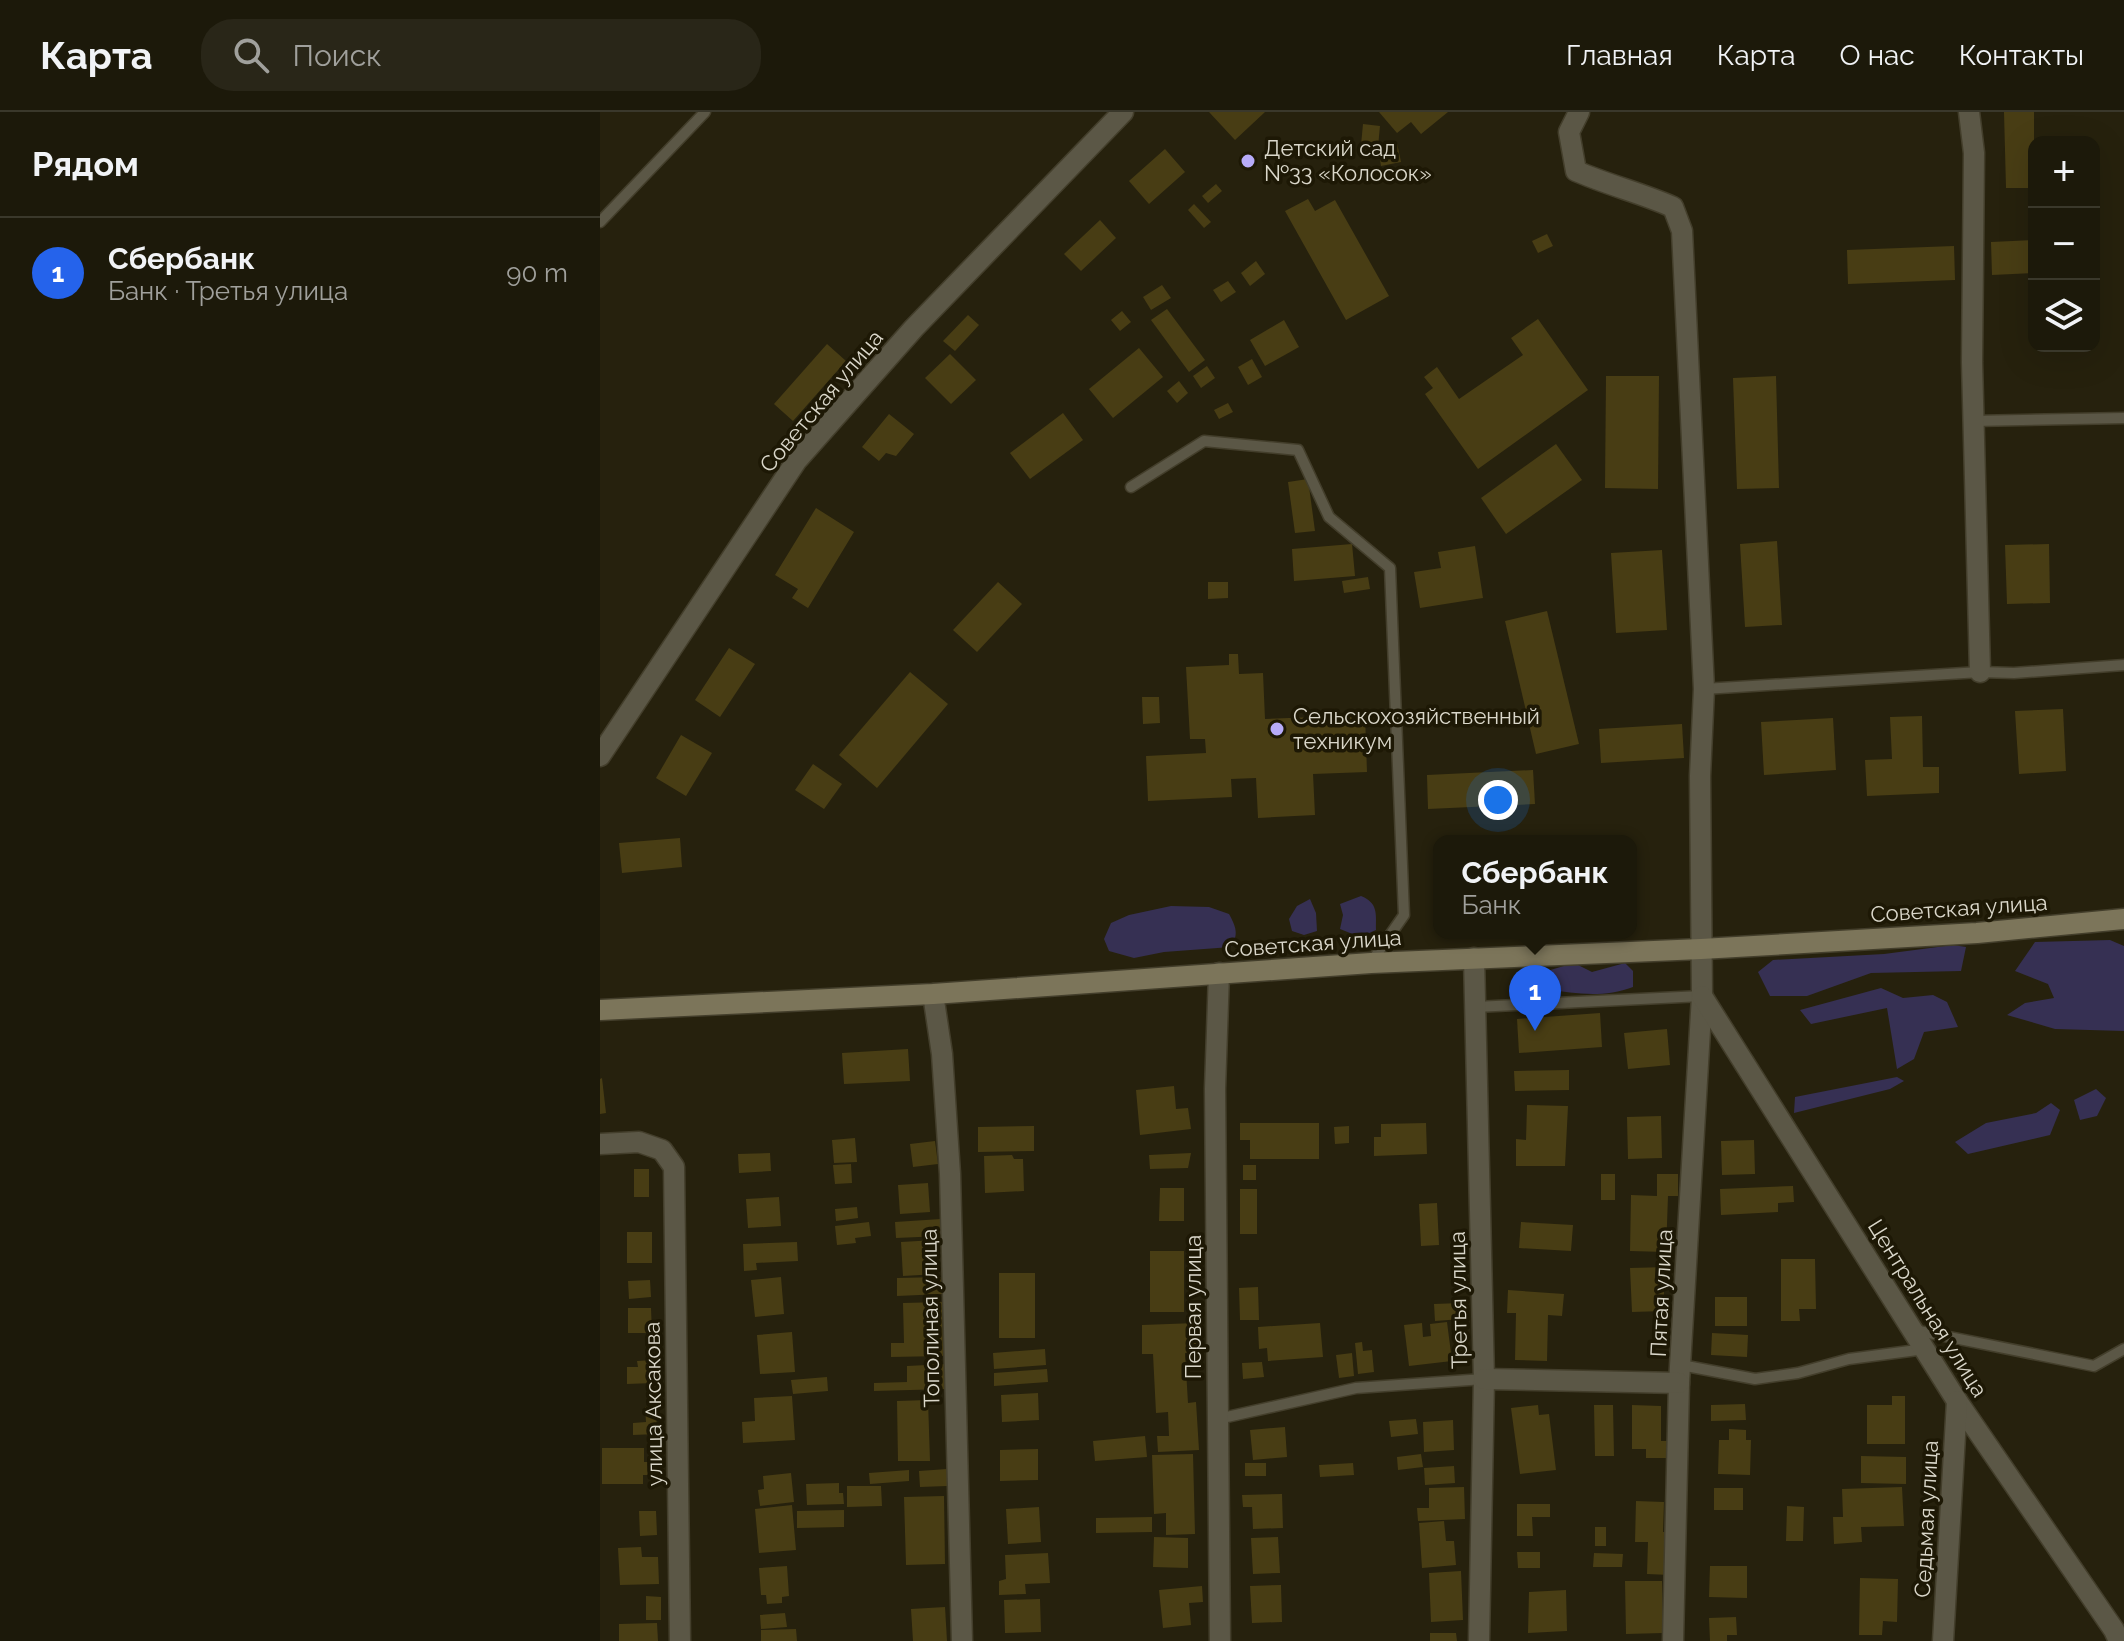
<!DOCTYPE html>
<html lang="ru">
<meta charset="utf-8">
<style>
:root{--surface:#1c190a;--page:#292618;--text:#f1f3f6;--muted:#a0a09c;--line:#3a382b;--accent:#2563eb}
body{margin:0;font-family:Raleway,sans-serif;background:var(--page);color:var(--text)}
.controls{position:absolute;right:24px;top:24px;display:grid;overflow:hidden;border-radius:16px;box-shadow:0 8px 32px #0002}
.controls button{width:72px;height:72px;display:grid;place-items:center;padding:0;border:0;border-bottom:2px solid var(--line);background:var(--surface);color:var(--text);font:40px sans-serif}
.you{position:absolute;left:898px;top:688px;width:28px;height:28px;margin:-20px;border:6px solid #fff;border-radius:50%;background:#1a73e8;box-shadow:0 0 0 12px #1a73e833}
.badge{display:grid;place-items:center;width:52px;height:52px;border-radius:50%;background:var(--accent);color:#fff;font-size:26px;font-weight:700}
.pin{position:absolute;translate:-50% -66px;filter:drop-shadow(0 2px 4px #0008)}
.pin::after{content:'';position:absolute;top:42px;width:28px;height:24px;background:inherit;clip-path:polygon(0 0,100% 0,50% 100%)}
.popup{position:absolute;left:833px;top:723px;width:204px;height:104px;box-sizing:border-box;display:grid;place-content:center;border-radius:16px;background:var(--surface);filter:drop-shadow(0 2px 6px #0005);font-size:26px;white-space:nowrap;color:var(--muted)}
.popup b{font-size:30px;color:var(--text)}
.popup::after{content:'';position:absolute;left:50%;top:100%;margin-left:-16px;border:16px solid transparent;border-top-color:var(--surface)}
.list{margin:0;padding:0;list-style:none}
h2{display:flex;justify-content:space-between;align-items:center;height:104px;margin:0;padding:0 32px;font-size:34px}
h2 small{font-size:26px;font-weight:400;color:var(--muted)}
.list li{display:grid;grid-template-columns:52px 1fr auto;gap:24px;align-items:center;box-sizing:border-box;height:112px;padding:0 32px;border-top:2px solid var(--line)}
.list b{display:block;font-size:30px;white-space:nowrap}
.list p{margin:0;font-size:26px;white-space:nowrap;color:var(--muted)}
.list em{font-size:26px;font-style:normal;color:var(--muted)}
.icon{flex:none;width:44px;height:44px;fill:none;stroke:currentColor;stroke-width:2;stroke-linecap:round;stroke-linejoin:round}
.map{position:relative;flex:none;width:1524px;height:1529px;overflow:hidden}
header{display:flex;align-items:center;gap:48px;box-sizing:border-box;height:112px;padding:0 40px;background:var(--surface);border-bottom:2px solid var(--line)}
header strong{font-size:38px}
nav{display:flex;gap:44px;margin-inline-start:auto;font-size:28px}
.search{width:560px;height:72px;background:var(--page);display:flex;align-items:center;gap:20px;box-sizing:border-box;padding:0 28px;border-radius:32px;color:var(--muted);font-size:30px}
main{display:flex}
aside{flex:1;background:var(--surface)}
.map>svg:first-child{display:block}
.green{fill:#363053}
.building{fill:#483d14}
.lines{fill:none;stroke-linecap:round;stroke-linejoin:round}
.lane-casing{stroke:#433e2b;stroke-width:13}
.street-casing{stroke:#433e2b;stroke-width:23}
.secondary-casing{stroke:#433e2b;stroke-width:23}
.lane{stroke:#5b5746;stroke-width:10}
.street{stroke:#5b5746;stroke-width:20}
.secondary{stroke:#7c755a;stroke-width:20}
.poi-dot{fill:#b7abf8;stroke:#1d1805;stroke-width:3}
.labels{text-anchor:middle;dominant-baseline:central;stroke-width:7;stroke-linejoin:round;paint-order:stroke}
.poi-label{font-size:22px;fill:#dad7ca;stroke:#1d1805;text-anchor:start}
.street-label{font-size:22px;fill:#dad7ca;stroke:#1d1805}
</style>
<header>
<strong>Карта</strong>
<div class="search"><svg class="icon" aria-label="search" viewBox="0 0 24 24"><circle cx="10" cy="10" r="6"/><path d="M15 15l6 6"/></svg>Поиск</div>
<nav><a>Главная</a><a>Карта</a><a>О нас</a><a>Контакты</a></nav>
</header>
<main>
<aside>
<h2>Рядом<small></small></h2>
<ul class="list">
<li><span class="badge">1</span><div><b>Сбербанк</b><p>Банк · Третья улица</p></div><em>90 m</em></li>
</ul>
</aside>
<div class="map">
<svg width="1524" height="1529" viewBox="0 0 1524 1529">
<rect width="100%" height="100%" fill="#26210d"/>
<g class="green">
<path d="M761,784C778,791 776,801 776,818L760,825L740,817L743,803L740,792Z"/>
<polygon points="710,787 716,801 717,819 704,823 692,819 689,807 697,794"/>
<path d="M571,794L609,795L629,802C636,815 639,822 631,835L564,840L534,846L509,839L504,827L511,811L529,803Z"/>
<polygon points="1510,828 1524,834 1524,919 1455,917 1407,903 1425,891 1454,886 1448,872 1415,859 1435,830"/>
<polygon points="1353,833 1366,835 1361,859 1271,861 1207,884 1170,884 1158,860 1173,848 1284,842"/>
<path d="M974,851L992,860L1025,851L1033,859V875C1004,886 976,882 947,877V859Z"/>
<polygon points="1281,876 1303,886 1333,883 1347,890 1358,915 1324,920 1314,947 1297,957 1287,896 1211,912 1200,898"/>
<polygon points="1297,965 1304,969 1290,977 1194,1001 1195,985"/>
<polygon points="1496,977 1506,986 1497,1004 1480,1008 1474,988"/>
<polygon points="1451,991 1460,998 1450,1023 1368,1042 1355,1030 1386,1011 1436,1001"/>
</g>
<g class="building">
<polygon points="609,0 665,0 635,28"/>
<polygon points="779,0 848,0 821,22 811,10 797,21"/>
<polygon points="1404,0 1434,0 1434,76 1406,76"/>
<polygon points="763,12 780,14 778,35 761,33"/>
<polygon points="797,31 801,50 781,54 778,35"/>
<polygon points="565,37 585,60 549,92 529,69"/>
<polygon points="616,72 622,79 608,91 602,84"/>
<polygon points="708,87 715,99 735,88 789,184 746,208 685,99"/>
<polygon points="594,92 611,110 604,116 588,98"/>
<polygon points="500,108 516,126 481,159 464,142"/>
<polygon points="947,122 953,134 938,141 932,129"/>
<polygon points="1434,128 1434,161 1392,163 1391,130"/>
<polygon points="1354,134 1355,168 1248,172 1247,138"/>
<polygon points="656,149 665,162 650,174 641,161"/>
<polygon points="628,169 636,180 621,190 613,178"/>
<polygon points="562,173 571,186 551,198 543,185"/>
<polygon points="567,197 605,248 589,260 551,208"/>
<polygon points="522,199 531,210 520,219 511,208"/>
<polygon points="368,203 379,213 355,239 343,229"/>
<polygon points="938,207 988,278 878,357 825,282 833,276 824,265 837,255 859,287 923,243 911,226"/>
<polygon points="684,208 699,235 665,254 650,228"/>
<polygon points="227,232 246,249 193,309 174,292"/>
<polygon points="539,236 563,265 513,306 489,277"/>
<polygon points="350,242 376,268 351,292 325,266"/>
<polygon points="652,247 662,265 648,273 638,255"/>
<polygon points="607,254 615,266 601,276 593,264"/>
<polygon points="1006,264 1059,264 1058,377 1005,376"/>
<polygon points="1176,264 1179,376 1137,377 1133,266"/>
<polygon points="579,269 588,281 577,291 567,279"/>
<polygon points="628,291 633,300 619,307 614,298"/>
<polygon points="463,301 483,328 430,367 410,341"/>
<polygon points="289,302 314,322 296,344 286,341 279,349 262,335"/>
<polygon points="956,332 982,368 906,422 881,386"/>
<polygon points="708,367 715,419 695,421 688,370"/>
<polygon points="216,396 254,420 208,496 192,486 198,477 175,463"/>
<polygon points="1177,429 1182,513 1145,515 1140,432"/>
<polygon points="752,432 755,464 694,469 692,437"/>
<polygon points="1449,432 1450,491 1407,492 1405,433"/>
<polygon points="875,434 883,486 820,496 814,460 841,456 838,440"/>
<polygon points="1062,438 1067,518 1016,521 1011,441"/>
<polygon points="768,465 770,477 744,481 742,469"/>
<polygon points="398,470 422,492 377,540 353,518"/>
<polygon points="608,470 628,470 628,486 608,487"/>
<polygon points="947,499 979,632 936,642 905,509"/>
<polygon points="129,536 155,552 120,605 95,588"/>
<polygon points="629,542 638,542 639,562 663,561 665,607 765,603 767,660 713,662 715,703 658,706 656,666 631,667 632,685 548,689 546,644 606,641 605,627 590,627 586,555 629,553"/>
<polygon points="310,560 348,592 277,676 239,643"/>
<polygon points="542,585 559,585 560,611 543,612"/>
<polygon points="1463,597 1466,659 1419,662 1415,599"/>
<polygon points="1322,604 1323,655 1339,655 1339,681 1267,684 1265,648 1292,647 1290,605"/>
<polygon points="1233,606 1236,658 1164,663 1161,610"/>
<polygon points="1082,612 1084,646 1001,651 999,617"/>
<polygon points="81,623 112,641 86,684 56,666"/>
<polygon points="213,652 242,672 224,697 195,678"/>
<polygon points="933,658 935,692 828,697 827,663"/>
<polygon points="80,726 82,755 22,761 19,731"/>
<polygon points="1000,901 1002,935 919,941 917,907"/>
<polygon points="1067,917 1070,953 1028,957 1024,921"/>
<polygon points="308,937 310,969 244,972 242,941"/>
<polygon points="969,958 969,978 915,979 914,959"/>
<polygon points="2,966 6,1001 0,1002 0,967"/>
<polygon points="574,974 576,997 588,996 591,1017 540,1023 536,978"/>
<polygon points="927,993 968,994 965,1054 916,1054 916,1027 926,1028"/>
<polygon points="1061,1004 1062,1046 1028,1047 1027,1005"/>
<polygon points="640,1011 719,1011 719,1047 650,1047 650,1028 640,1028"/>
<polygon points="826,1011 827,1042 774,1044 774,1025 781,1025 781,1012"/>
<polygon points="434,1014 434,1039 378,1040 378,1015"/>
<polygon points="749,1014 749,1031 735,1032 734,1015"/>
<polygon points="255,1026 257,1050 234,1051 232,1028"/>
<polygon points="1154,1028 1155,1062 1122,1063 1121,1029"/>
<polygon points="335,1029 338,1052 313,1055 310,1032"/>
<polygon points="170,1041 171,1059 139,1061 138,1042"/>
<polygon points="591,1041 588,1056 550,1057 549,1043"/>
<polygon points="412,1043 414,1047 423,1047 424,1079 385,1081 384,1044"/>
<polygon points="251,1052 252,1071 235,1072 233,1053"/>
<rect x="643" y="1053" width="13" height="15"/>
<rect x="34" y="1057" width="15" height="28"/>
<rect x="1001" y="1062" width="14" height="26"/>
<polygon points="1057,1062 1078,1062 1078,1084 1068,1084 1066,1140 1030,1139 1031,1083 1057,1084"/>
<polygon points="328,1071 330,1100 300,1102 298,1073"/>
<polygon points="1193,1074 1194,1090 1178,1091 1178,1100 1121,1103 1120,1077"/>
<polygon points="560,1076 584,1076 584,1109 559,1109"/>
<rect x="640" y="1077" width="17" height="45"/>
<polygon points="179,1085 181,1114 148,1116 146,1087"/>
<polygon points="837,1091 839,1133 821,1134 819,1092"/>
<polygon points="257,1095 258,1106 236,1109 235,1097"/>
<polygon points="341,1107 342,1124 296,1126 295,1110"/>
<polygon points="269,1110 271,1124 255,1126 256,1131 237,1133 235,1114"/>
<polygon points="921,1110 973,1113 971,1139 919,1136"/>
<rect x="27" y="1120" width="25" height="31"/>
<polygon points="335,1128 337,1162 303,1164 301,1130"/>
<polygon points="197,1130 198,1149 156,1151 157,1158 144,1159 143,1132"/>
<rect x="550" y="1139" width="34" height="61"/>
<polygon points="1181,1147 1215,1147 1216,1197 1199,1197 1200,1209 1181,1209"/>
<polygon points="1069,1155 1070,1178 1064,1178 1064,1199 1032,1200 1030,1156"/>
<rect x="399" y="1161" width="36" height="65"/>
<polygon points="181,1165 184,1202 155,1205 151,1168"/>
<polygon points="341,1165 342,1182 297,1184 297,1166"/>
<polygon points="50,1168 51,1185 29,1187 28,1169"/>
<polygon points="658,1175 659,1208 640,1208 639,1176"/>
<polygon points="908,1178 964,1182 962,1204 948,1203 947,1249 915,1248 916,1201 907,1201"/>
<rect x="1115" y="1185" width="32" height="29"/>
<polygon points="342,1190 343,1244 291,1245 291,1231 304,1231 303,1191"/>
<polygon points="861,1191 862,1207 835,1209 834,1192"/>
<polygon points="28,1196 51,1196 52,1221 28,1221"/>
<polygon points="847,1210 852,1249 809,1254 804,1213 822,1211 823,1225 831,1224 830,1212"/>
<polygon points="596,1211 598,1240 585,1241 588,1291 596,1290 599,1338 558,1340 557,1324 569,1324 568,1300 556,1301 553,1242 542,1242 542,1213"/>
<polygon points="720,1211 723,1245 668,1249 667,1236 659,1237 658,1215"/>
<polygon points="192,1220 195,1260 160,1262 157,1223"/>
<polygon points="1112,1221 1148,1223 1147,1245 1111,1243"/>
<polygon points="762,1230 763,1239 772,1238 774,1260 758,1262 755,1231"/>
<polygon points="445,1237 446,1253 394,1257 393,1241"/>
<polygon points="752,1241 754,1264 739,1266 736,1243"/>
<polygon points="53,1248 53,1271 27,1272 27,1255 38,1255 37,1249"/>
<polygon points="662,1250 664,1265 643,1267 642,1251"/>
<polygon points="347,1252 347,1277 274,1279 274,1271 307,1270 307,1254"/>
<polygon points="447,1257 448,1270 394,1274 394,1261"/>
<polygon points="227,1265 228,1279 193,1282 191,1268"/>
<polygon points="438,1281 439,1308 402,1310 401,1283"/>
<polygon points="192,1284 195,1328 143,1331 142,1310 155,1309 154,1286"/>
<polygon points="1292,1284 1305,1284 1305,1332 1267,1332 1267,1293 1292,1293"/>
<polygon points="328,1288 330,1349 298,1349 297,1289"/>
<polygon points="1145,1292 1146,1308 1111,1309 1111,1293"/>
<polygon points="938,1293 939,1303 949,1302 956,1358 920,1362 911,1296"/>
<polygon points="994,1293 1013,1293 1014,1344 995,1344"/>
<polygon points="1032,1293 1061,1294 1061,1329 1067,1329 1067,1346 1046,1346 1046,1337 1032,1337"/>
<polygon points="56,1294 57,1322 33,1323 33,1311 46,1310 45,1295"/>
<polygon points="816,1307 818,1322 791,1325 789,1309"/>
<polygon points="853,1308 854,1338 824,1340 823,1310"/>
<polygon points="685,1315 687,1345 653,1348 650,1318"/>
<polygon points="1129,1317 1146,1318 1146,1328 1151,1328 1150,1363 1118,1362 1119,1328 1129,1328"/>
<polygon points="545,1324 547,1345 495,1349 493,1329"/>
<polygon points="2,1336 44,1336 44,1350 52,1350 52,1363 43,1363 43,1372 2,1372"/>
<polygon points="438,1337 438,1368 400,1369 400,1338"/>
<polygon points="593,1342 595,1422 566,1423 566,1401 554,1402 552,1343"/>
<polygon points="821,1342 823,1355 798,1358 797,1345"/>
<polygon points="1261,1344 1306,1345 1306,1372 1261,1371"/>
<rect x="645" y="1351" width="21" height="13"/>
<polygon points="753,1351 754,1363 720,1365 719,1353"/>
<polygon points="854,1354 855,1371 825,1373 824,1356"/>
<polygon points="347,1357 347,1374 320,1375 319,1359"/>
<polygon points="309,1358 309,1369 270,1372 269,1361"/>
<polygon points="191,1361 194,1390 160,1394 158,1378 164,1377 163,1364"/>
<polygon points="239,1371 239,1381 243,1381 244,1392 207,1393 206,1372"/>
<polygon points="247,1374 281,1374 282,1394 247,1395"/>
<polygon points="864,1375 865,1407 818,1409 817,1396 829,1396 829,1376"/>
<polygon points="1302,1375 1304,1414 1261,1415 1262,1430 1234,1432 1233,1405 1243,1405 1242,1377"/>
<rect x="1114" y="1376" width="29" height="22"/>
<polygon points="682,1382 683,1416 653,1417 652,1395 643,1395 642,1383"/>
<polygon points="344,1384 345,1452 306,1453 304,1385"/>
<polygon points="1036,1389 1064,1390 1063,1420 1071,1420 1070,1463 1047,1462 1048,1430 1035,1430"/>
<polygon points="917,1392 950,1392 950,1405 932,1405 933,1424 917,1424"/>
<polygon points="192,1393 196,1438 159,1441 155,1397"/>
<polygon points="1187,1394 1204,1395 1203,1429 1186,1429"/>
<polygon points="439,1395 441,1430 408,1432 406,1397"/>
<polygon points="244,1398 244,1415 197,1416 197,1399"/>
<polygon points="39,1399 56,1399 57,1423 40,1424"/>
<polygon points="552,1405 552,1420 496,1421 496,1406"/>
<polygon points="844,1409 846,1429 854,1429 856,1453 822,1456 819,1411"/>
<rect x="995" y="1415" width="11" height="19"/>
<polygon points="554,1425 588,1426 588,1456 553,1455"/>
<polygon points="678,1425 680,1461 653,1462 651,1426"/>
<polygon points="41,1435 42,1445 58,1445 59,1472 20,1473 18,1436"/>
<polygon points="917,1440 940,1440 940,1456 918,1456"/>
<polygon points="448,1441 450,1471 425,1472 426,1482 399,1483 399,1469 406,1467 405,1443"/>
<polygon points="994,1441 1023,1442 1022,1455 993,1455"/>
<polygon points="187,1454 189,1484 182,1485 182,1491 167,1492 166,1483 161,1483 159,1456"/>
<polygon points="1110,1454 1147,1454 1147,1486 1109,1485"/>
<polygon points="861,1459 863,1508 831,1510 829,1461"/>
<polygon points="1260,1466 1298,1467 1297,1510 1283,1509 1282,1523 1259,1523"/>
<polygon points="1025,1469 1062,1469 1063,1521 1026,1522"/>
<polygon points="681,1473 682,1510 652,1511 650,1474"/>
<polygon points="602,1474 603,1490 589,1491 591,1513 563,1516 559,1478"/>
<polygon points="966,1478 967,1519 928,1521 929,1480"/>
<polygon points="46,1484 61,1485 61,1508 46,1508"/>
<polygon points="440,1487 441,1520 405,1521 404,1488"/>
<polygon points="345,1495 347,1529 313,1529 311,1497"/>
<polygon points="185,1501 187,1515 161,1517 160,1503"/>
<polygon points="1136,1505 1137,1523 1127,1523 1127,1529 1110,1529 1109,1506"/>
<polygon points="57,1511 58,1529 19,1529 19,1512"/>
<polygon points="196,1517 197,1529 161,1529 161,1518"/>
<polygon points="830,1521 856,1521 857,1529 830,1529"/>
</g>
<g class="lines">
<defs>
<g id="lane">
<polyline points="0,110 105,0"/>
<polyline points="1373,309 1524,306"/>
<polyline points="531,375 604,329 698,338 729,405 790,456 804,803 772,849"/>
<polyline points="1104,577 1380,560 1414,561 1524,553"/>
<polyline points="875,895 1102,884"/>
<polyline points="1314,1218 1494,1254 1524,1237"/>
<polyline points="1081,1253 1155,1267 1198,1261 1249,1247 1325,1237"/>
<polyline points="618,1307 756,1276 884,1267"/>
</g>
<g id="street">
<path d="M979,0L969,20L976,59C1008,73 1041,81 1073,95L1082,119L1104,577L1100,664L1102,884L1079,1271L1073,1529"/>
<polyline points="1369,0 1374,41 1372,250 1380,560"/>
<polyline points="0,644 197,348 314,216 523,0"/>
<polyline points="874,846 884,1267 879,1529"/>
<polyline points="619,861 615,977 620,1529"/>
<polyline points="333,882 342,942 350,1062 362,1529"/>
<polyline points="1102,884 1357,1289 1514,1518 1519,1529"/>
<polyline points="0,1032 39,1030 62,1038 74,1055 80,1529"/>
<polyline points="884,1267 1079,1271"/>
<polyline points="1343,1529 1357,1289"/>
</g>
<polyline id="secondary" points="0,898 333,882 771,851 1101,837 1377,821 1524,807"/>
</defs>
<use href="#lane" class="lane-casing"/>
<use href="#street" class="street-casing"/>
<use href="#secondary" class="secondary-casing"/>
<use href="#lane" class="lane"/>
<use href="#street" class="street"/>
<use href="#secondary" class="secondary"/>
</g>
<g class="poi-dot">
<circle cx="648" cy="49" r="8"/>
<circle cx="677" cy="617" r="8"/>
</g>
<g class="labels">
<g class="poi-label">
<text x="664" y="36">Детский сад<tspan x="664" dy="25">№33 «Колосок»</tspan></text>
<text x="693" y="604">Сельскохозяйственный<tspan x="693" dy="25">техникум</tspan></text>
</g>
<g class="street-label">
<text transform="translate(221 289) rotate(-50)">Советская улица</text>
<text transform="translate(1359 796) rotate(-4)">Советская улица</text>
<text transform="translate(713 831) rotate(-4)">Советская улица</text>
<text transform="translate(1061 1181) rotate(-87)">Пятая улица</text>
<text transform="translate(858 1188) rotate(-91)">Третья улица</text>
<text transform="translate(593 1195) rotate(-90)">Первая улица</text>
<text transform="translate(1328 1196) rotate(58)">Центральная улица</text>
<text transform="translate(330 1206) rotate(-91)">Тополиная улица</text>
<text transform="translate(53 1292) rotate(-91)">улица Аксакова</text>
<text transform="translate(1326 1407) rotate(-87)">Седьмая улица</text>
</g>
</g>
</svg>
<div class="controls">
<button>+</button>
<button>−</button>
<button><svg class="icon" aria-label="layers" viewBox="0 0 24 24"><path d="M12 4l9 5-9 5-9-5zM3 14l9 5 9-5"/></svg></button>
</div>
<div class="you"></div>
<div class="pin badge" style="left:935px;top:919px">1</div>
<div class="popup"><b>Сбербанк</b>Банк</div>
</div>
</main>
